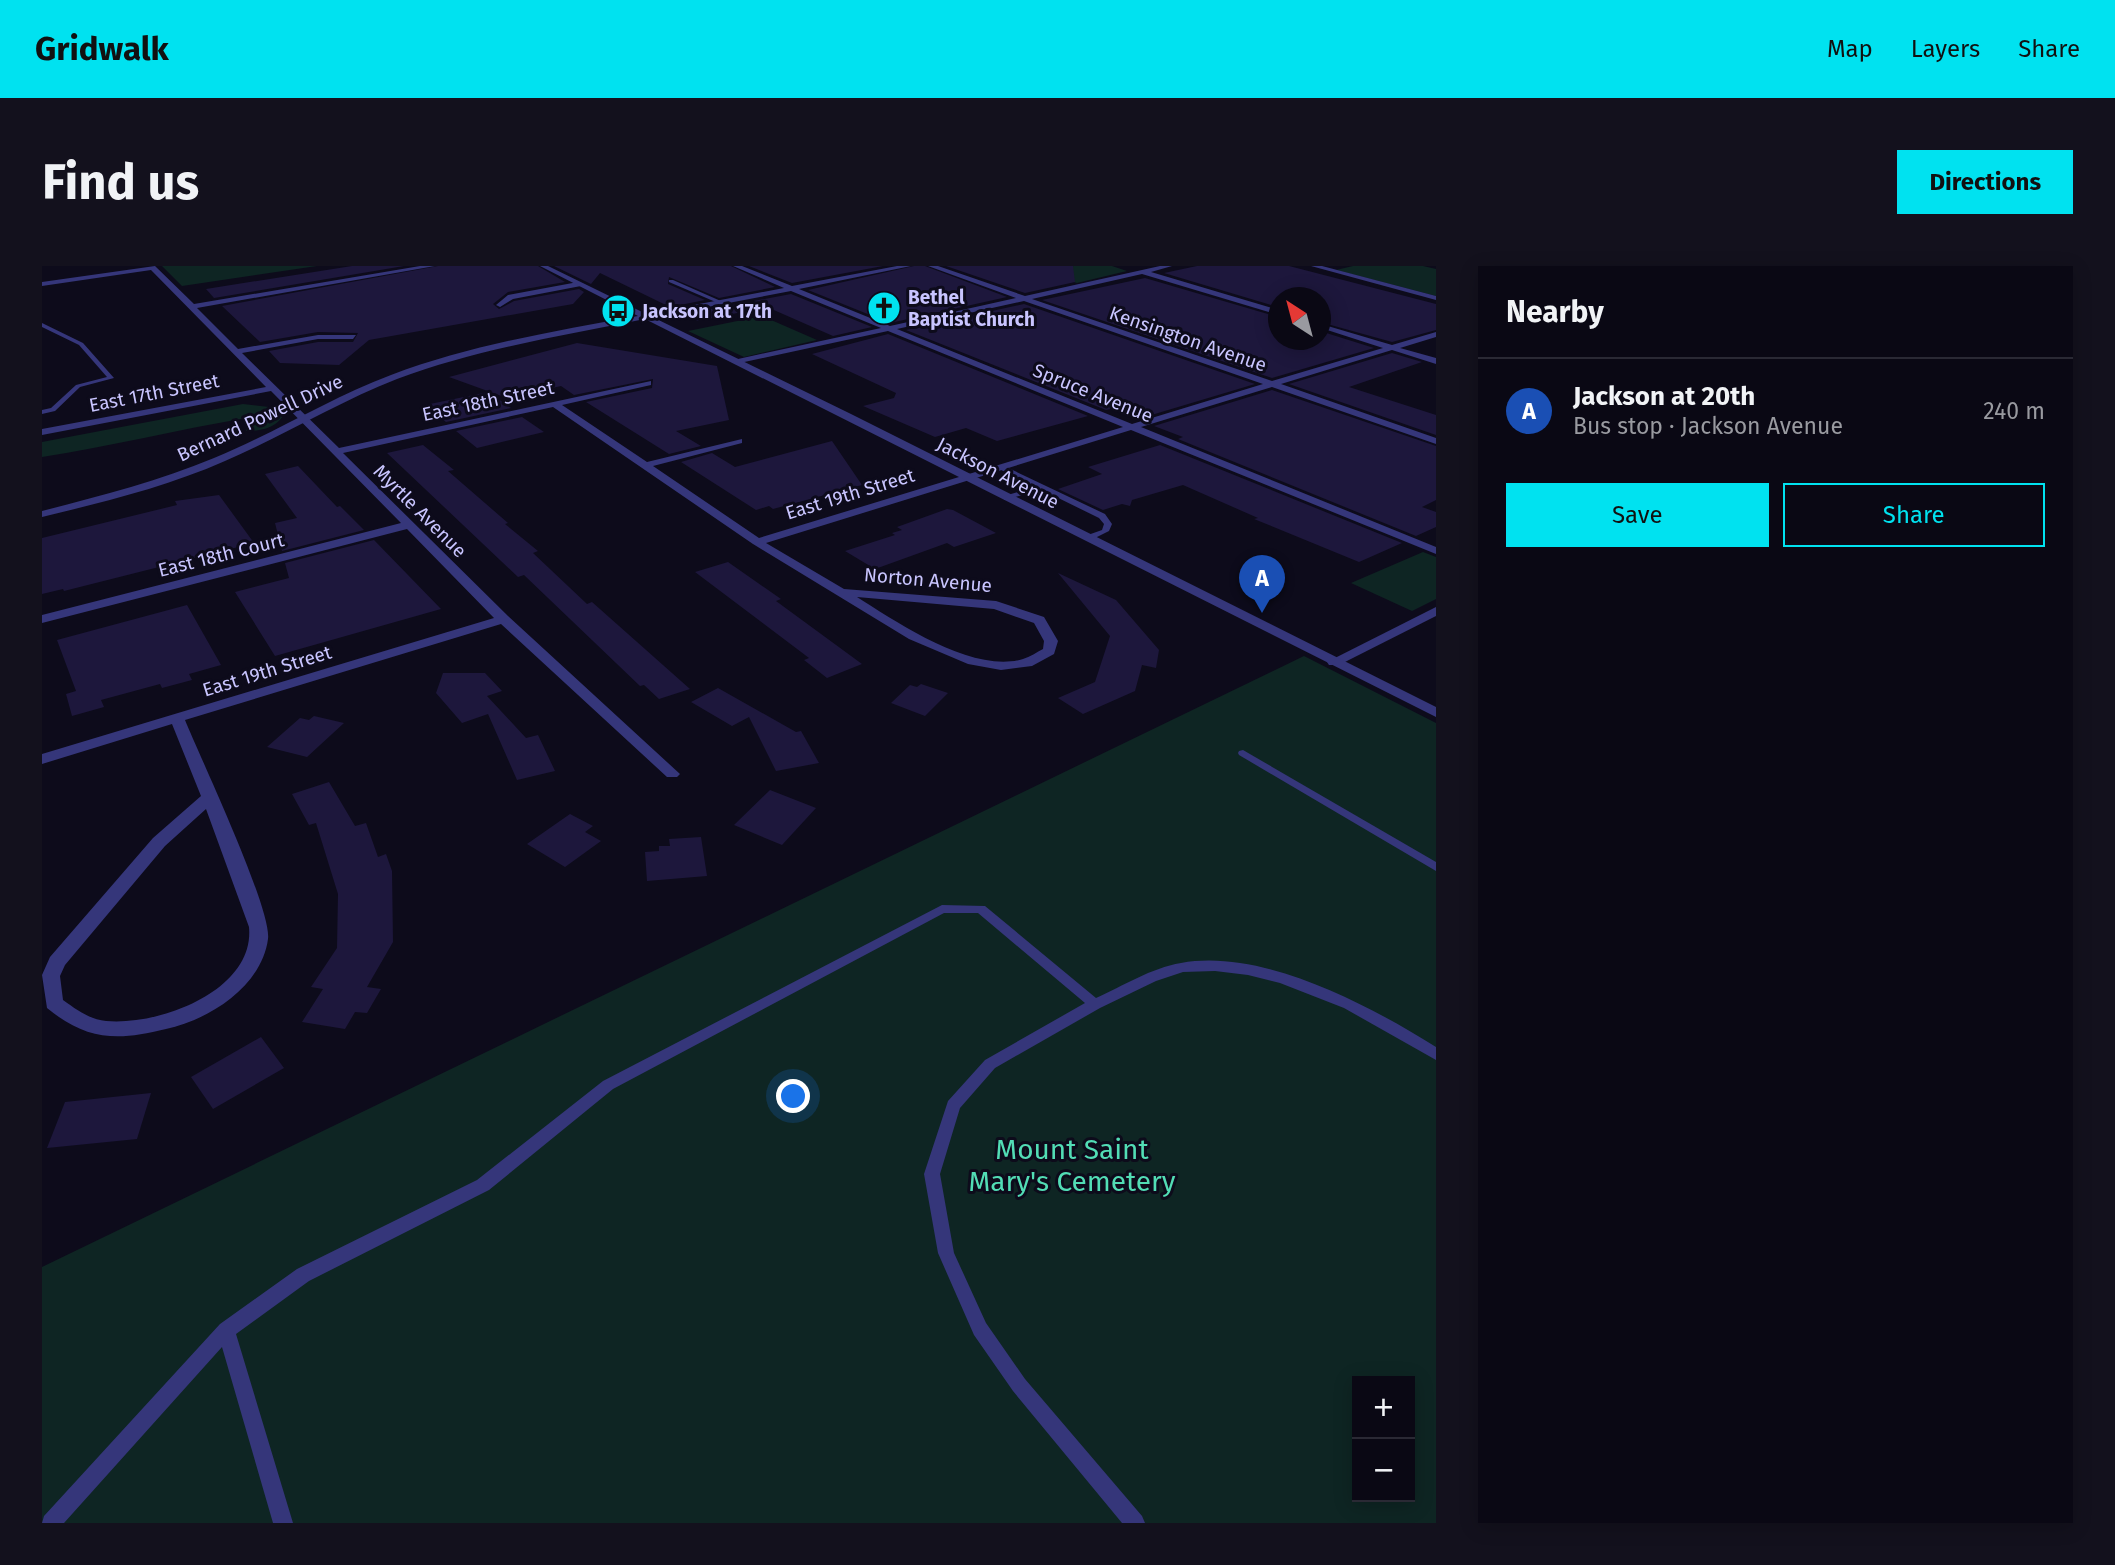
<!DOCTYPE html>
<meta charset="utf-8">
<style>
:root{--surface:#0a0814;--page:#13111d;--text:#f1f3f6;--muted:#999aa0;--line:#2a2934;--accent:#00e2f0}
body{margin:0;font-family:"Fira Sans",sans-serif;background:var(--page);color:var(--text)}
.controls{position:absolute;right:21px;bottom:21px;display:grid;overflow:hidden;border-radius:0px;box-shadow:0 4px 18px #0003}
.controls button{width:63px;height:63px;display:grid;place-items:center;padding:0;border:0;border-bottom:2px solid var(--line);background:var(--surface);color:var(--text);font:35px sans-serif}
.compass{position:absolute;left:1226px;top:21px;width:63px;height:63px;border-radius:50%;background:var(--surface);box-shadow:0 4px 18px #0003;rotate:324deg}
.you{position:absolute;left:752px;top:831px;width:24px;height:24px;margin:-18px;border:5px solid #fff;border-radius:50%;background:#1a73e8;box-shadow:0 0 0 10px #1a73e833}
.badge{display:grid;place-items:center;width:46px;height:46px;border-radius:50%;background:var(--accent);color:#fff;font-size:23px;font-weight:700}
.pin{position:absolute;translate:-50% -58px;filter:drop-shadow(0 2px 4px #0008)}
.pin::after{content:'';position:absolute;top:37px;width:24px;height:21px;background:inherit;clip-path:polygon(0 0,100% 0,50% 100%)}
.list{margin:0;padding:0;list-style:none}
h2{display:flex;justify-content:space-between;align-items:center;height:91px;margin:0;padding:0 28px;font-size:30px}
h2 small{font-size:23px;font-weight:400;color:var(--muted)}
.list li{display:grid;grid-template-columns:46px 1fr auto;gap:21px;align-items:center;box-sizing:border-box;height:105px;padding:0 28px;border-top:2px solid var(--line)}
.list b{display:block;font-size:26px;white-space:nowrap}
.list p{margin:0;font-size:23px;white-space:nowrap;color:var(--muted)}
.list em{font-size:23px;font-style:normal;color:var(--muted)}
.actions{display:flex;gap:14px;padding:21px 28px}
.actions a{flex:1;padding:16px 0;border:2px solid var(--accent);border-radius:0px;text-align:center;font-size:24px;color:var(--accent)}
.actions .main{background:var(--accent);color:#111}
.map{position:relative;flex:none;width:1394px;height:1257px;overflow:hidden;border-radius:0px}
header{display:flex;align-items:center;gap:42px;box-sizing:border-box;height:98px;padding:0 35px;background:var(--accent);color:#111}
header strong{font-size:33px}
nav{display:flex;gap:38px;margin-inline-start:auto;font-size:24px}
.intro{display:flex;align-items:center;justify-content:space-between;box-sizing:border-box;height:168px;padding:0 42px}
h1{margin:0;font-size:49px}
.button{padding:18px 32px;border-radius:0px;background:var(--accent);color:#111;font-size:24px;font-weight:700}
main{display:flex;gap:42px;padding:0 42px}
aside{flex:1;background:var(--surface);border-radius:0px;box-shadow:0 4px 18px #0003}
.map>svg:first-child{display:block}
.green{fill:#0e2523;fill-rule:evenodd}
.building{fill:#1d173c}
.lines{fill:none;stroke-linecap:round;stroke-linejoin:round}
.service{fill:#35367a;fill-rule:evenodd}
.minor{fill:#35367a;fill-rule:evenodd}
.tertiary{fill:#35367a;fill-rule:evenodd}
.labels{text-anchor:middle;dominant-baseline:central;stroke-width:6;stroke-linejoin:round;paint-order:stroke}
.far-poi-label{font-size:19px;font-weight:bold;fill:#c9c5ff;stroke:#0d0b1b;text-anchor:start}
.far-street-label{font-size:19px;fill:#c9c5ff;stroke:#0d0b1b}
.near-park-label{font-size:28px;fill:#52ddb5;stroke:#0d0b1b}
</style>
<header>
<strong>Gridwalk</strong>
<nav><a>Map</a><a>Layers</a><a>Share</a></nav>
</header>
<div class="intro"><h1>Find us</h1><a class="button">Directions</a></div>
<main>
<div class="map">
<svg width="1394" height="1257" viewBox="0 0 1394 1257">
<rect width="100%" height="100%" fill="#0d0b1b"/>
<g class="green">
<polygon points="120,0 275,0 140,20"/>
<polygon points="1017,0 1070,0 1085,5 1035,17 995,5"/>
<polygon points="1311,0 1381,0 1394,3 1394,30 1294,4"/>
<polygon points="720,50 775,74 702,91 646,65"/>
<path d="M201,138L244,143C238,161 222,165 204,165V152C135,164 69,180 0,191V176Z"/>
<polygon points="1381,286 1394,291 1394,333 1370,345 1309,317"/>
<path d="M1262,390L1394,457V1257H0V1001ZM1315,1115H1368V1231H1315Z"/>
</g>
<g class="building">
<polygon points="310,0 362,0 172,32 164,23"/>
<polygon points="396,0 496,0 523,16 466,26 451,38 457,43 472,35 537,23 542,26 531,38 327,74 297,99 238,97 227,85 276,76 311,76 316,67 276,66 218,76 180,40"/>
<polygon points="512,0 689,0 733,21 677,32 627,11 626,18 663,34 628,41 558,7 549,18"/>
<polygon points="707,0 841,0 750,17"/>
<polygon points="872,0 883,0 965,31 848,57 766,24"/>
<polygon points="904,0 1031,0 1033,16 983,27"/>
<polygon points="1155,0 1247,0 1394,38 1394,64 1350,76 1278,56 1278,32 1236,32 1236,41 1122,7"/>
<polygon points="1103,12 1236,51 1236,74 1278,74 1278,65 1332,82 1230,112 1000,34"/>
<polygon points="749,28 830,61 791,70 725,41 656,55 642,48"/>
<polygon points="982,38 1213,118 1096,153 1069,143 1064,144 864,64"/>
<polygon points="846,68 1046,150 955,175 924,162 893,171 821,140 852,132 854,127 770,88"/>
<polygon points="535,77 675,100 687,154 634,165 659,180 627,188 544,136 610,122 611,113 532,129 519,120 465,132 407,111"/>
<polygon points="1350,87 1380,96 1307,121 1394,149 1394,169 1247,118"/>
<polygon points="1230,124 1394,180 1394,234 1380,241 1394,246 1394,261 1374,270 1136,173 1141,171 1112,160"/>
<polygon points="446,126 469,142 404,156 383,139"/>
<polygon points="480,151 502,166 435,182 414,165"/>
<polygon points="790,175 820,219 731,243 727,240 714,244 639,196 670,187 693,201"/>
<polygon points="381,179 412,204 406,205 466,257 463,258 496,285 491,287 545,338 550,336 648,423 617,433 602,419 598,420 482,309 476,311 345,187"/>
<polygon points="1118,179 1360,277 1317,296 1212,253 1216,252 1141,219 1090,234 1088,240 1080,238 1061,244 1016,223 1060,208 1046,201"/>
<polygon points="256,200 295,241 298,240 322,264 240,285 233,257 255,252 223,208"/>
<polygon points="177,229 212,277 22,325 21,323 0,328 0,272 135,239 133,235"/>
<polygon points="905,243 911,244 954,267 912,281 905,277 833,303 803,285 853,269 850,267 860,264 855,261"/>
<polygon points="332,274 399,343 233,390 193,326 247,312 243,297"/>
<polygon points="686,296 739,333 734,335 820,398 785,412 762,394 767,392 653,306"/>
<polygon points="1016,307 1074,334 1117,384 1114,402 1100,399 1093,425 1041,448 1016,432 1053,416 1068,370"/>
<polygon points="145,339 179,399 147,408 150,414 120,422 118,418 59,434 62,441 30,450 24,428 34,425 15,374"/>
<polygon points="401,407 443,407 460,425 445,430 484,472 496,469 513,505 475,514 446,448 420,457 394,427"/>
<polygon points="879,418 906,427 883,450 849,437 868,419 875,421"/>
<polygon points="676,422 754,466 759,465 777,497 734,505 707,451 690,460 649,436"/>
<polygon points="272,450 302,457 265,491 225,481 258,452 267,454"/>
<polygon points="287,516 313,560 324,557 336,591 344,588 350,605 351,676 325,721 339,723 325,747 313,746 303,763 260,756 281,723 269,721 295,682 296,628 274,557 267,559 250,528"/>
<polygon points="728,524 774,542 740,579 692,559"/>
<polygon points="528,548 551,560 543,566 559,575 523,601 485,578"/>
<polygon points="659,571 665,610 605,615 603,586 617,585 617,580 628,580 627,573"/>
<polygon points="219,771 242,802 171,843 149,811"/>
<polygon points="109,827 95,873 5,882 23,836"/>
</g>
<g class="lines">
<g class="service">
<polygon points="627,14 631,14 681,36 676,37 627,16"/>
<polygon points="0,57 41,77 72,112 38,121 13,145 0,148 0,144 9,142 34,119 65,111 37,79 0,61"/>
<polygon points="960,199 1063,248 1070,258 1067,265 1049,274 1043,274 1043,270 1060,264 1062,258 1057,252 1000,224 962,234 962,230 994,221 957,203 956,201"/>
<polygon points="1201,484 1394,596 1394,605 1197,489 1196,487 1197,485"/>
<path d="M900,639L943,640L1054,732C1081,720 1109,702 1139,697C1220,682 1327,739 1394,781V794L1302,742L1238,717L1206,709L1173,705L1141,706L1114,715L1058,742L953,802L918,842L898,908L912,987L944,1057L983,1113L1100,1250L1103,1257H1080L971,1125L932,1069L896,987L882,908L906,835L943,794L1043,737L936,647H902L571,823L447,924L267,1015L194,1068L251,1257H231L180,1081L22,1257H0L2,1250L178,1058L255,1003L435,914L561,815Z"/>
</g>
<g class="minor">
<path d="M113,0L152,38L378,0H393L155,42L196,83L276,69H314L311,73H276L200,87L297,182L609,115V119L520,139L605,196L700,173V177L611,200L717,272L1081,161L846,65L693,98L696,93L839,62L749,25L602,53L599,49L742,22L691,0H700L750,20L855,0H869L757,23L848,60L974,32L886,0H896L983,30L1118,0H1130L1109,6L1237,44V49L1100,8L990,33L1230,115L1341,82L1279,62V58L1350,79L1394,66V71L1358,82L1394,92V98L1350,84L1239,118L1394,172V178L1230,121L1099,161L1394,281V288L1089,164L724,277L802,323L954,335L1002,351L1016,375L1012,388L990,400L959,404L926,398L867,373L711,278L511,141L301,187L466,350L638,508L635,511H625L459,358L143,454C158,491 230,643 226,673C220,720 167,754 124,763C76,775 45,775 5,742L0,709L8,691L111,572L159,530L130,458L0,498V488L452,352L365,263L0,357V349L359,257L229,125L0,169V163L224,121L109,4L0,20V16ZM982,35L1221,118L1090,158L855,63ZM815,331L952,343L992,357L1002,375L1001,383C995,386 988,391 981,393C931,408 856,357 815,331ZM164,543L207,661C213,725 116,760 64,755C47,753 35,744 21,734L18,710L23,699L123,580Z"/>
<polygon points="1269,0 1280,0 1394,30 1394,34"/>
<polygon points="536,16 539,20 471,33 458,41 454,39 466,29"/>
<polygon points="1394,341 1394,350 1297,399 1287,399 1285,396"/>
</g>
<path class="tertiary" d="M498,0H506L809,148L1394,441V451L603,53C519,70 435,83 355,113C296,136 241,170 183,195C124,221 62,236 0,251V245C58,230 117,215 172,192C233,167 288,132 349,109C429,79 513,65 596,50Z"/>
</g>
<defs>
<symbol id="church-disc" viewBox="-11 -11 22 22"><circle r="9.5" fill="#00e2f0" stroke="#0d0b1b"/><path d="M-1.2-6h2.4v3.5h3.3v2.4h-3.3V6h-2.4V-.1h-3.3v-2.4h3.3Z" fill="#111"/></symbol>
<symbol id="bus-disc" viewBox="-11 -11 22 22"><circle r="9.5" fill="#00e2f0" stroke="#0d0b1b"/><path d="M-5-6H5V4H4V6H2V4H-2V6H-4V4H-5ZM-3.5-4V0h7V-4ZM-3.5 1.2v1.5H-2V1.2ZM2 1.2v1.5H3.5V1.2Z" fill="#111"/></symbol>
</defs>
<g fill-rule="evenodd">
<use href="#church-disc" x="823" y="23" width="38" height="38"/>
<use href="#bus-disc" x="557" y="26" width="38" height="38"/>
</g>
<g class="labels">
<g class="far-poi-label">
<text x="866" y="31">Bethel<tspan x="866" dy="22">Baptist Church</tspan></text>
<text x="600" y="45">Jackson at 17th</text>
</g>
<g class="far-street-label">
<text transform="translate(1146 73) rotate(19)">Kensington Avenue</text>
<text transform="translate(112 127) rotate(-11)">East 17th Street</text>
<text transform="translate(1051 127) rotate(22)">Spruce Avenue</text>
<text transform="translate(446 135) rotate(-12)">East 18th Street</text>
<text transform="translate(218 152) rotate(-25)">Bernard Powell Drive</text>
<text transform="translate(956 207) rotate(27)">Jackson Avenue</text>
<text transform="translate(808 228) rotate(-17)">East 19th Street</text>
<text transform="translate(378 245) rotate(45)">Myrtle Avenue</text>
<text transform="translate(179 289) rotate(-14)">East 18th Court</text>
<text transform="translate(886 314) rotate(5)">Norton Avenue</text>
<text transform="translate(225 405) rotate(-17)">East 19th Street</text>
</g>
<g class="near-park-label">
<text x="1030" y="883">Mount Saint<tspan x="1030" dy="32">Mary's Cemetery</tspan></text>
</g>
</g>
</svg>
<div class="controls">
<button>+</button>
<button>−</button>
</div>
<svg class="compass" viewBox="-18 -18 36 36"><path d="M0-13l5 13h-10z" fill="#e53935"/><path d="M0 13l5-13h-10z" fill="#999aa0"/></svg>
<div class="you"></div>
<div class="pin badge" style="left:1220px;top:347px;background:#1a4fb4">A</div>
</div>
<aside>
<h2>Nearby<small></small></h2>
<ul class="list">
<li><span class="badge" style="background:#1a4fb4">A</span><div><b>Jackson at 20th</b><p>Bus stop · Jackson Avenue</p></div><em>240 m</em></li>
</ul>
<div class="actions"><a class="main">Save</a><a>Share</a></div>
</aside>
</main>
